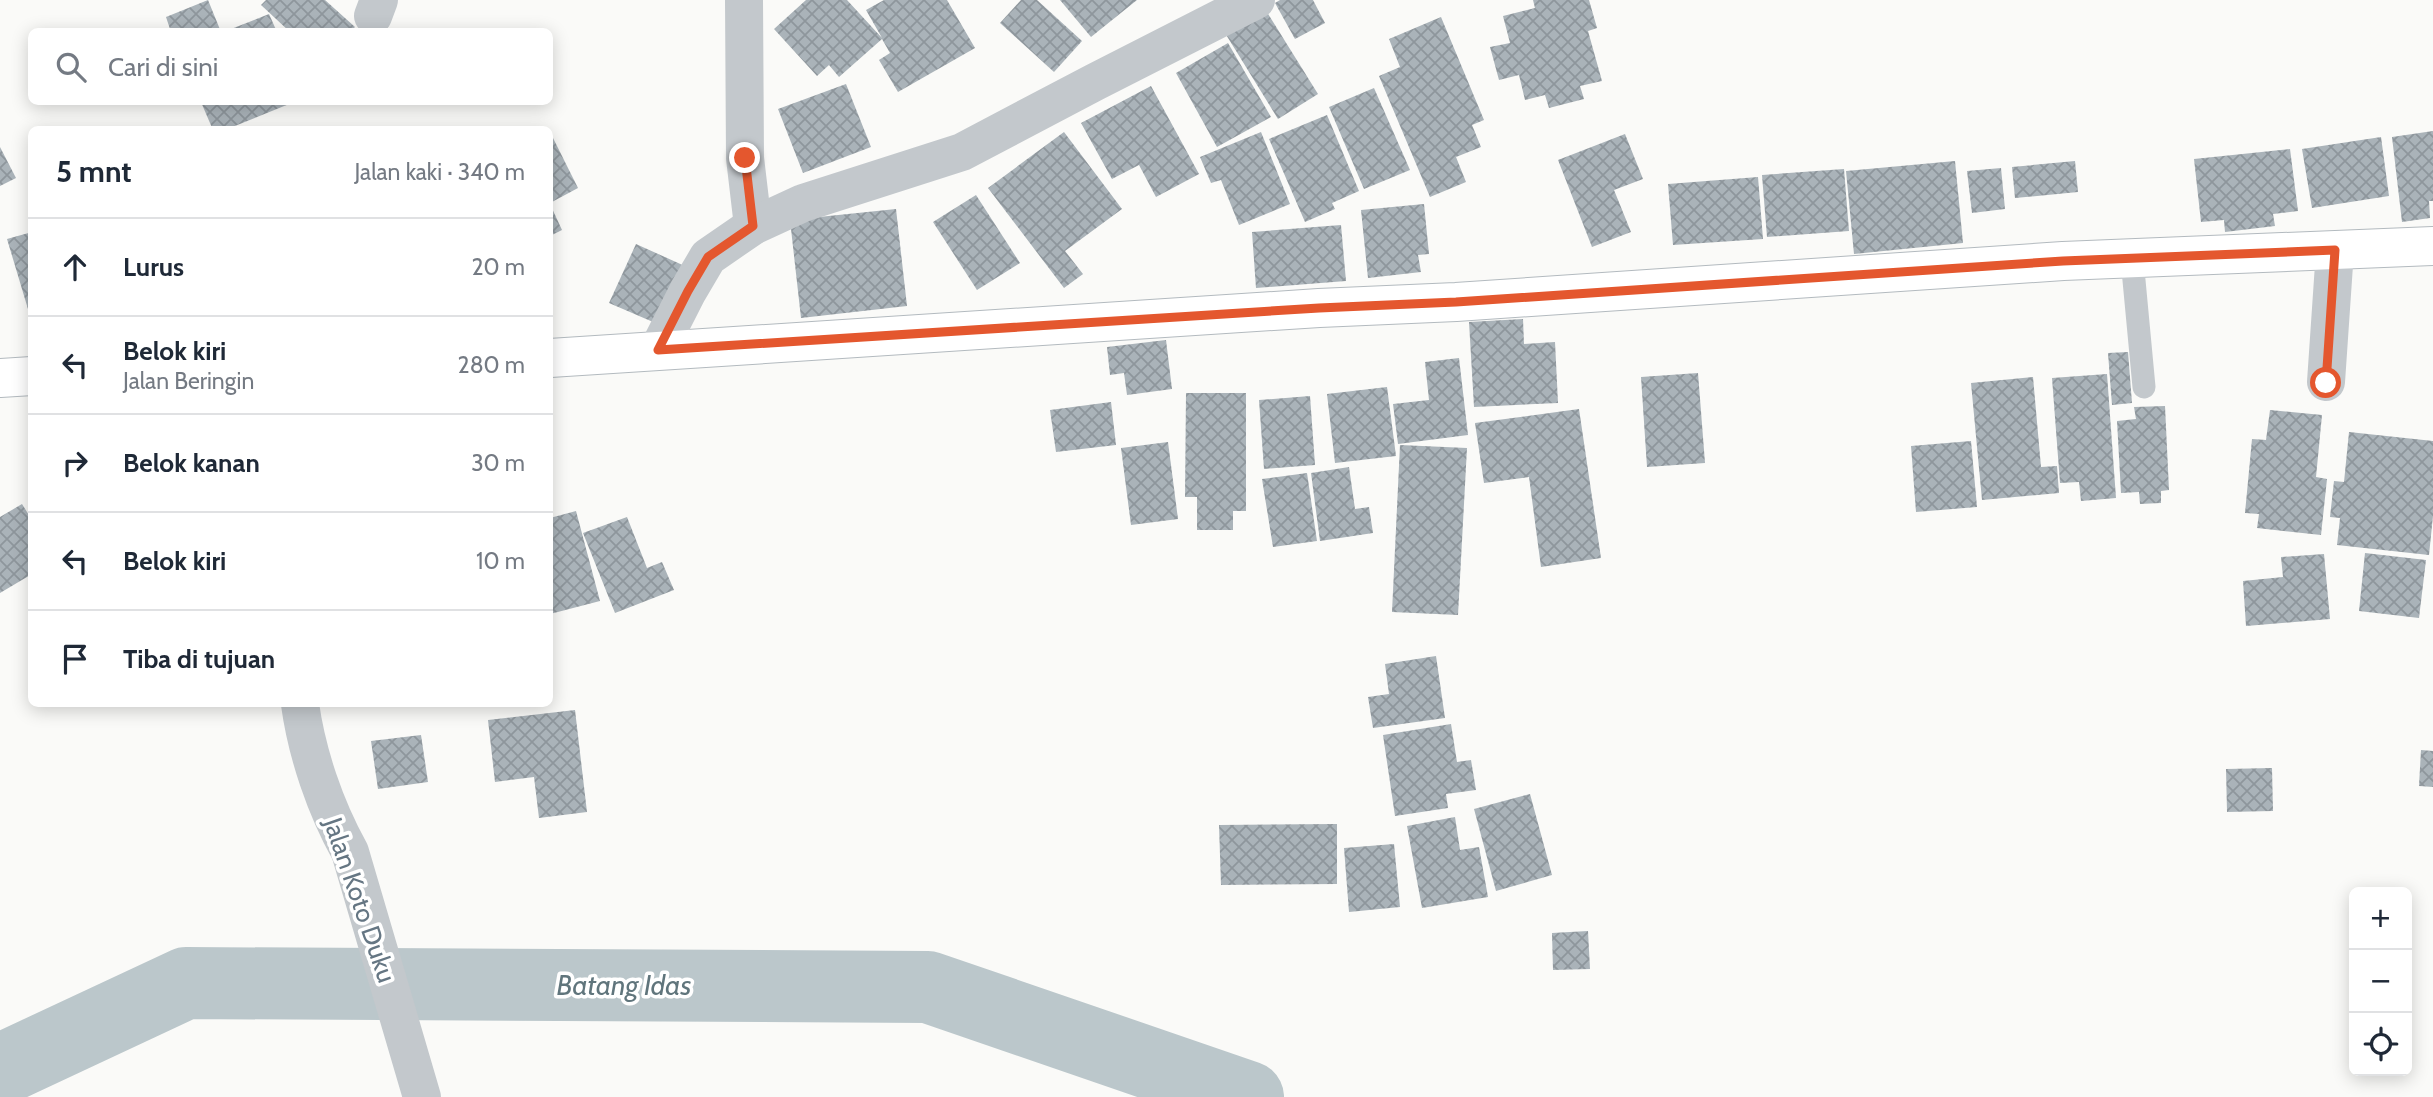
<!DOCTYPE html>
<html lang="id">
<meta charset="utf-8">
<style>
:root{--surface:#fff;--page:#f6f6f7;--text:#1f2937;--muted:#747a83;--line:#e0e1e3}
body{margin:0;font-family:Cabin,sans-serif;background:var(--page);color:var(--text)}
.controls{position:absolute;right:21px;bottom:21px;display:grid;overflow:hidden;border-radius:10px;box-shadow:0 4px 18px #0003}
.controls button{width:63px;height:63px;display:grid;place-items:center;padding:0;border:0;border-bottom:2px solid var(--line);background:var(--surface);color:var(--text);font:35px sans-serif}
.stop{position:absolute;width:21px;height:21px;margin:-16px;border:5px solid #e4572e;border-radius:50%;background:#fff}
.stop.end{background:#e4572e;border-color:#fff;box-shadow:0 2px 7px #0008}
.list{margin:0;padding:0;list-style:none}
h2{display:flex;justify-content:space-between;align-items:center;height:91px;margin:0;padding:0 28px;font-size:30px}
h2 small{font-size:23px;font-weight:400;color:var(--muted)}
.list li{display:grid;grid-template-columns:46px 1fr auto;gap:21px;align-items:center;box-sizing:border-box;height:98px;padding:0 28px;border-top:2px solid var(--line)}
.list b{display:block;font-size:26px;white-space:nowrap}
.list p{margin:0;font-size:23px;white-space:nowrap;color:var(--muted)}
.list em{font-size:23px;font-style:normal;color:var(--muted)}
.icon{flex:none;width:38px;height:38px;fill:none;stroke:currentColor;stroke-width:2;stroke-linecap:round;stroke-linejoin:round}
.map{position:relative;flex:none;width:2433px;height:1097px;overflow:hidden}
.search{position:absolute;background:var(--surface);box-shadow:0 4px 18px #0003;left:28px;top:28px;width:525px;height:77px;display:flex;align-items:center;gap:18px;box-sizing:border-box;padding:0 24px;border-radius:10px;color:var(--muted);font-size:26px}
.panel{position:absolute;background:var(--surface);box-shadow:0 4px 18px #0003;left:28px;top:126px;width:525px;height:581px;border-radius:10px}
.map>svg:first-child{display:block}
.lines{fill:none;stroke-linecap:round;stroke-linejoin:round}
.river{stroke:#bbc7cb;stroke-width:72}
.building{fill:url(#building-cross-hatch)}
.secondary-casing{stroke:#b3babf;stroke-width:40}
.lane{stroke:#c3c8cc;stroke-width:23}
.street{stroke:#c3c8cc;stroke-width:38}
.secondary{stroke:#fff;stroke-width:38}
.route{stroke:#e4572e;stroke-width:9}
.labels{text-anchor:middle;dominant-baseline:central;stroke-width:7;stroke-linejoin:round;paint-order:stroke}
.street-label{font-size:26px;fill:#657683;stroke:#fff}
.water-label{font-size:28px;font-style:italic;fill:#60757c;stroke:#fff}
</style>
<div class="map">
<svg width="2433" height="1097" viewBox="0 0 2433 1097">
<defs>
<pattern id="building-cross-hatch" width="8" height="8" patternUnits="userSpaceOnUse" patternTransform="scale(1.75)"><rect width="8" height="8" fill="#aab3b9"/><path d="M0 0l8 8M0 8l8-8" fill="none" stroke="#8e969c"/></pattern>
</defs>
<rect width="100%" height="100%" fill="#fafaf8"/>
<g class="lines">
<polyline class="river" points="0,1070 186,983 928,987 1248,1097"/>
</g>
<g class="building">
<polygon points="208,0 221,32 171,32 166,17"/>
<polygon points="266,0 325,0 355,27 350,32 290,32 261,5"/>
<polygon points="806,0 847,0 882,38 866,10 884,0 947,0 975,48 898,92 879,60 890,53 882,39 839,77 829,65 817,76 774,29"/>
<polygon points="1021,0 1037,0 1082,41 1054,72 1000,23"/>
<polygon points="1060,0 1137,0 1091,37"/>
<polygon points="1280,0 1313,0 1325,23 1295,39 1275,3"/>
<polygon points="1533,0 1589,0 1597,28 1588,31 1602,81 1580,86 1584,99 1549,108 1545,95 1525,100 1519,75 1499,80 1490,47 1510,43 1503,16 1535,8"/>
<polygon points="1265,9 1318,94 1278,119 1225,33"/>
<polygon points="269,14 277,32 226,32 226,31"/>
<polygon points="1441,17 1484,120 1472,125 1481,147 1456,157 1466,182 1430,197 1379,76 1400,67 1389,39"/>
<polygon points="1228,43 1271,117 1217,147 1176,73"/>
<polygon points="846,84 871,147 803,173 778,109"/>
<polygon points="1151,86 1199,174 1156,197 1139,165 1112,179 1081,123"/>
<polygon points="1374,88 1410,170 1364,189 1329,107"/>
<polygon points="201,102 294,102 225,130 213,130"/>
<polygon points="1327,115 1359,191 1332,203 1335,209 1305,222 1269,139"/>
<polygon points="2433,131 2433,201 2429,201 2430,218 2402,222 2392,137"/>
<polygon points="550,132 578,188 550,203"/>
<polygon points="1064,132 1122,209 1065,251 1083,274 1064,288 988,188"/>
<polygon points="1261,132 1290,204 1239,225 1221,180 1211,183 1200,157"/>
<polygon points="1625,134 1643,179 1614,190 1631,232 1592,247 1558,160"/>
<polygon points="2381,137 2389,196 2312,208 2302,149"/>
<polygon points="0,147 16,178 0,186"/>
<polygon points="2290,149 2298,211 2273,214 2275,226 2225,232 2224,220 2201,222 2194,159"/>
<polygon points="1955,161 1963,243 1854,254 1846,171"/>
<polygon points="2075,161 2078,192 2015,198 2012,167"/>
<polygon points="2001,168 2005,209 1972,213 1967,171"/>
<polygon points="1844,169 1849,231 1767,237 1762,175"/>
<polygon points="1758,177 1763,239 1673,245 1668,184"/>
<polygon points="976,195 1020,263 977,290 933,222"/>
<polygon points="550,204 562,230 550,236"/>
<polygon points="1424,204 1429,254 1418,255 1421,272 1368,278 1361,210"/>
<polygon points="896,209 907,306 801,318 790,220"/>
<polygon points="1341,225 1346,281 1256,288 1252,232"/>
<polygon points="32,232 32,319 31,319 7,239"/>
<polygon points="636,244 687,267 660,325 609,303"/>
<polygon points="1523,319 1524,344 1555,342 1558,403 1474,407 1469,322"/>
<polygon points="1166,340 1172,389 1127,395 1124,373 1110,375 1107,347"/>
<polygon points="2128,352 2132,403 2112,405 2108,353"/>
<polygon points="1459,358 1468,435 1398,444 1393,404 1429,400 1425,362"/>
<polygon points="1698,373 1705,463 1647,467 1641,377"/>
<polygon points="2107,374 2116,498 2081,501 2079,482 2060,483 2052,378"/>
<polygon points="2033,377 2041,467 2057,466 2059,493 1982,500 1971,383"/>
<polygon points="1387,387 1396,456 1335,463 1327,394"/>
<polygon points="1186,393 1246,393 1246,511 1233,511 1233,530 1197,530 1197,497 1185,497"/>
<polygon points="1310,396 1315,465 1264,469 1259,400"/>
<polygon points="1111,402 1116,445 1056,452 1050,410"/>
<polygon points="2165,406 2169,490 2161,491 2161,503 2140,504 2139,492 2121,493 2117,421 2136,419 2134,407"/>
<polygon points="1579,409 1601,558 1541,567 1529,477 1484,483 1475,423"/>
<polygon points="2270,410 2322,415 2316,477 2327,479 2321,535 2257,528 2259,514 2245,513 2252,439 2266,440"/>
<polygon points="2349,432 2433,441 2433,516 2429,555 2337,545 2340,518 2330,517 2334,481 2344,482"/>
<polygon points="1971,441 1977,507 1916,512 1911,446"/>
<polygon points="1168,442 1178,519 1131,525 1121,448"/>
<polygon points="1400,445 1467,448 1458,615 1392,612"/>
<polygon points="1349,467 1355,509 1369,507 1373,533 1320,541 1311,473"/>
<polygon points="1307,473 1317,541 1273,547 1262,479"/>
<polygon points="22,504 32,520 32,574 0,593 0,517"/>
<polygon points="576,511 600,601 550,614 550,518"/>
<polygon points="627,517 647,568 662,562 674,590 615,613 583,533"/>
<polygon points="2365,553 2426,560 2419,618 2359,611"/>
<polygon points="2324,554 2330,619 2246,626 2243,581 2283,577 2281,557"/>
<polygon points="1436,656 1445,718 1373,728 1368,697 1389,694 1385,664"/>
<polygon points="575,710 587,812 539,818 534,777 495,782 488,720"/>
<polygon points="1451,724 1457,762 1471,760 1476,790 1446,794 1448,808 1395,816 1383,735"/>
<polygon points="421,735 428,782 378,789 371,741"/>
<polygon points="2421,750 2433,751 2433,787 2419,786"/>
<polygon points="2272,768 2273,811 2227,812 2226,769"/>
<polygon points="1530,794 1552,875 1496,891 1474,809"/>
<polygon points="1455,817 1460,850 1479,847 1488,897 1422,908 1407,826"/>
<polygon points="1337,824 1337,884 1221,885 1219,825"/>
<polygon points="1394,844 1400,907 1349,912 1344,848"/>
<polygon points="1588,931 1590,969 1553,970 1552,933"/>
</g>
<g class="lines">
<defs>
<g id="secondary">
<polyline points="550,358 1319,308 1456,302 2063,261 2433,246"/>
<polyline points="0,378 32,376"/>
</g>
</defs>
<use href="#secondary" class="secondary-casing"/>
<polyline class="lane" points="2132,259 2144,387"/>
<g class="street">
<polyline points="744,0 745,158 753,226"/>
<polyline points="373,16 379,0"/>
<polyline points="658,350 688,291 708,257 753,226 803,203 962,152 1095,82 1256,0"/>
<polyline points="2326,382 2335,250"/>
<path d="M300,704C307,754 325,807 350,852L422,1097"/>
</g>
<use href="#secondary" class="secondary"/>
</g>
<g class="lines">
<polyline class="route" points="745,158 753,226 708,257 688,291 658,350 1319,308 1456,302 2063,261 2335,250 2326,383"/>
</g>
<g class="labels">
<g class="street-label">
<text transform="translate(360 900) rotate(71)">Jalan Koto Duku</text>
</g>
<g class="water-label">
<text x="624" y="985">Batang Idas</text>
</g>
</g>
</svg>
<div class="controls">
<button>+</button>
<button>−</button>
<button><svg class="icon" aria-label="locate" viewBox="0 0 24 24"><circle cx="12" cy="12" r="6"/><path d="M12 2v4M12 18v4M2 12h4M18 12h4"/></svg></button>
</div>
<div class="stop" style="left:2326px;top:383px"></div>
<div class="stop end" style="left:745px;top:158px"></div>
<div class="search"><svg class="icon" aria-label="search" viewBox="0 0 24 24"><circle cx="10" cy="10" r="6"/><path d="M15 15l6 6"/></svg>Cari di sini</div>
<section class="panel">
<h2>5 mnt<small>Jalan kaki · 340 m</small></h2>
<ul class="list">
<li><svg class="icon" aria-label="ahead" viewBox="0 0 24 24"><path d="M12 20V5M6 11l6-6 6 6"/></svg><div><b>Lurus</b></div><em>20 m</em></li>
<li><svg class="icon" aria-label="left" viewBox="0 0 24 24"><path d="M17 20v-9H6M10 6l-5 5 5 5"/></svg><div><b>Belok kiri</b><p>Jalan Beringin</p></div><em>280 m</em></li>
<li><svg class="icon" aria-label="right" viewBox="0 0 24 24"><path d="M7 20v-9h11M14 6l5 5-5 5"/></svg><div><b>Belok kanan</b></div><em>30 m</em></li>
<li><svg class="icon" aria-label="left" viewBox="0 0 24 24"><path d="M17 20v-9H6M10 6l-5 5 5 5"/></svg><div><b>Belok kiri</b></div><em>10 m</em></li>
<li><svg class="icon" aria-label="arrive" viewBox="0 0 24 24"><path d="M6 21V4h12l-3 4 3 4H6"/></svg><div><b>Tiba di tujuan</b></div></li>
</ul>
</section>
</div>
